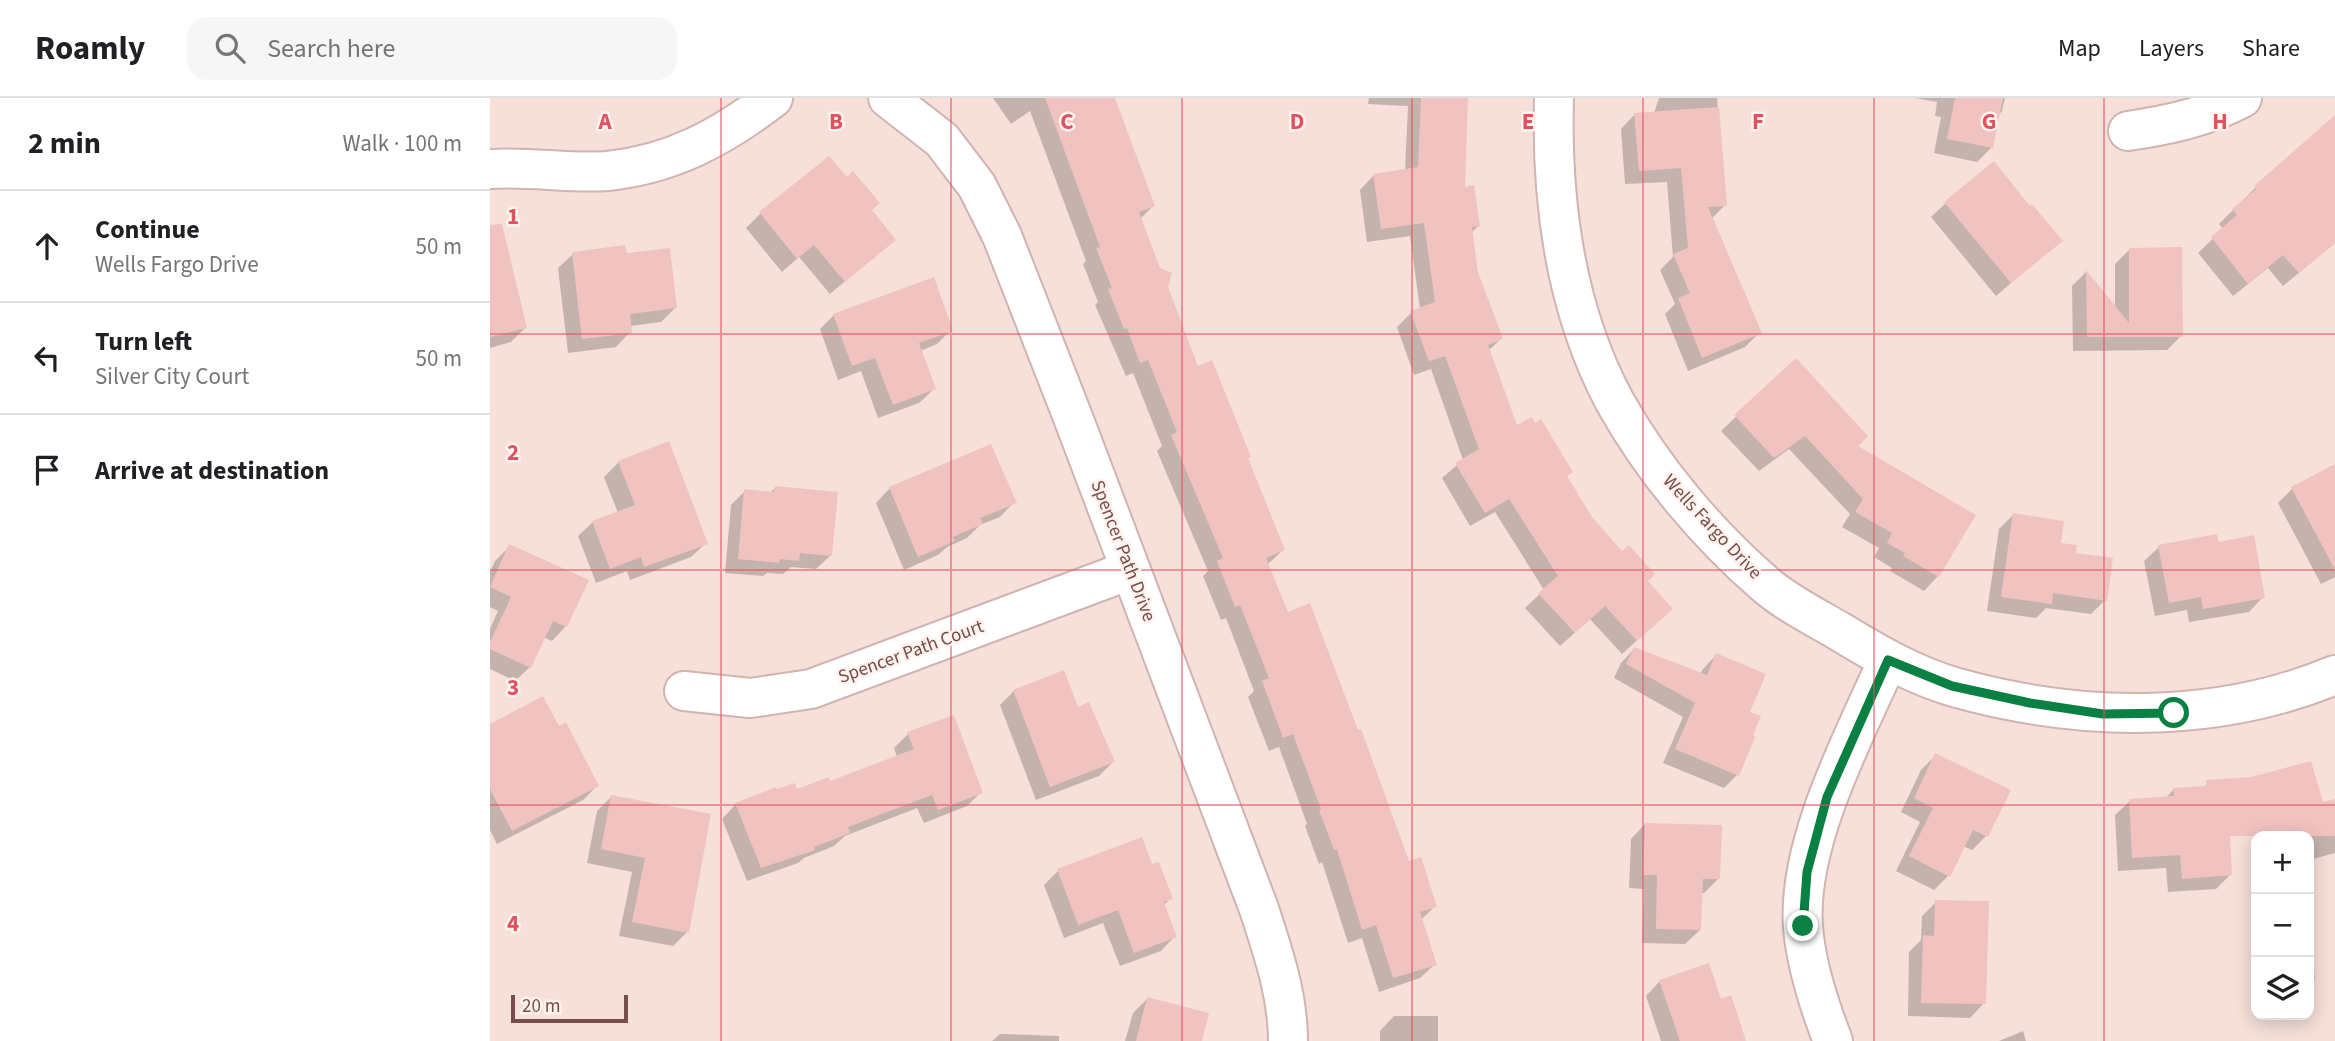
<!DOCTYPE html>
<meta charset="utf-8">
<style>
:root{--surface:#fff;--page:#f6f6f6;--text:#202124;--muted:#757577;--line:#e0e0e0}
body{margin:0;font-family:"Source Sans 3",sans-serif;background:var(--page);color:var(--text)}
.controls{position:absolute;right:21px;bottom:21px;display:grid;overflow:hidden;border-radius:14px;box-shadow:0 4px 18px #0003}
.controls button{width:63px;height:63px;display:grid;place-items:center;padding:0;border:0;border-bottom:2px solid var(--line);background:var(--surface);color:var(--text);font:35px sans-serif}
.scale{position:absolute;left:21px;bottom:18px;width:117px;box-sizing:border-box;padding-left:7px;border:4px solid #764d4c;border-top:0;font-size:19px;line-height:24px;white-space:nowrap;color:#764d4c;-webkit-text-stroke:5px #fff3ee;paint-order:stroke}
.stop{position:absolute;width:21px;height:21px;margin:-16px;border:5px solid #0b8043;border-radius:50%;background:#fff}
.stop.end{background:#0b8043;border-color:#fff;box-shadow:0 2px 7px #0008}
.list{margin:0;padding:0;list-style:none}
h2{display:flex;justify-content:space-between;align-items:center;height:91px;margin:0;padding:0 28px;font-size:30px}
h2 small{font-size:23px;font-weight:400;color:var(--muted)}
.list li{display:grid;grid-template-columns:46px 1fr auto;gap:21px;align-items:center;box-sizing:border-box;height:112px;padding:0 28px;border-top:2px solid var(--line)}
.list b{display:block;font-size:26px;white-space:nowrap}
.list p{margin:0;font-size:23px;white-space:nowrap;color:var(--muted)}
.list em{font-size:23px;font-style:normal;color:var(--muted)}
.icon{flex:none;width:38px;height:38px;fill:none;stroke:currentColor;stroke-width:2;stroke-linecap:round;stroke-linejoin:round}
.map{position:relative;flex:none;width:1845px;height:943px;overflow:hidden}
header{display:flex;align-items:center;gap:42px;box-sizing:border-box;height:98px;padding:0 35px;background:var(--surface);border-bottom:2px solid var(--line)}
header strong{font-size:33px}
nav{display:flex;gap:38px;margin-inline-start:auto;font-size:24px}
.search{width:490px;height:63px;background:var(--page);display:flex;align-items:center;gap:18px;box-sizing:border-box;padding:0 24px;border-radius:21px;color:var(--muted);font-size:26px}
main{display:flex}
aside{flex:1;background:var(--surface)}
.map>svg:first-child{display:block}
.residential{fill:#f6e0d9;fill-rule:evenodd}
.shadow{fill:#0003}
.building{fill:#f1c3c0}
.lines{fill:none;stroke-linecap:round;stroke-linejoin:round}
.street-casing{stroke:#d0b4b0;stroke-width:42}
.street{stroke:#fff;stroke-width:38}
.route{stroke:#0b8043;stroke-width:9}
.grid{fill:none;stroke:#e25161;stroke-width:2;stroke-opacity:0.55}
.labels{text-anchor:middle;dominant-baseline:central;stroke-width:5;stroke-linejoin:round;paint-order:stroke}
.street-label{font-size:19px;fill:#764d4c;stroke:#fff3ee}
.grid-label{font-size:23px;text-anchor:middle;font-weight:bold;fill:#e25161;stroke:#fff3ee;stroke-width:5;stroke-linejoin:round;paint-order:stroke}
</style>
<header>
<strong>Roamly</strong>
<div class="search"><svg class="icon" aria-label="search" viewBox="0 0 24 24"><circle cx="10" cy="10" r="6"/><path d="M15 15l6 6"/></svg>Search here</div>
<nav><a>Map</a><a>Layers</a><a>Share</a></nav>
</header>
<main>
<aside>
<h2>2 min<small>Walk · 100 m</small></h2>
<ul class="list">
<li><svg class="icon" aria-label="ahead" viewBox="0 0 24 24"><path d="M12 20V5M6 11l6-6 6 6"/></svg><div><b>Continue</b><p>Wells Fargo Drive</p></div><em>50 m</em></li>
<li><svg class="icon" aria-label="left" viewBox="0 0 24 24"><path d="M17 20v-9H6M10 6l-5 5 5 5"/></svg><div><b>Turn left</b><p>Silver City Court</p></div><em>50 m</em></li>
<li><svg class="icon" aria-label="arrive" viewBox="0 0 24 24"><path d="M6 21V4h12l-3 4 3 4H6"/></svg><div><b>Arrive at destination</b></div></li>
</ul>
</aside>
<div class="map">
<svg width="1845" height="943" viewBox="0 0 1845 943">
<rect width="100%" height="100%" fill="#fceee8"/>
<path class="residential" d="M0,0H1845V943H0ZM1766,738H1819V917H1766Z"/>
<g class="shadow">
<polygon points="503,0 609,0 663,108 650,121 707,270 756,361 793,452 778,466 797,516 918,765 945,808 931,822 945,866 930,880 889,894 872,840 858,845 832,764 829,766 815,728 817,726 789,649 779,653 758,599 764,593 736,520 731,522 713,478 718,473 667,353 672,348 643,275 636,278 605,207 608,204 593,166 596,163 540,13 521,26"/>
<polygon points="879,0 976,0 973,91 988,128 981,135 987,175 1011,241 998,253 1026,330 1076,379 1100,420 1155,483 1166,525 1132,556 1100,521 1070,548 1035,510 1054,492 1005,414 980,428 952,380 973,362 941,271 924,277 907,229 921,215 930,211 920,138 877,144 870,92 884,77 915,73 918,8 878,6"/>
<polygon points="1169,0 1227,0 1235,107 1221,121 1270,234 1255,249 1198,273 1175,216 1185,206 1170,172 1183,159 1177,84 1135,86 1131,31 1145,16 1164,15"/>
<polygon points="1425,0 1515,0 1512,13 1508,18 1502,49 1487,64 1444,55 1451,19 1445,18 1447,4"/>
<polygon points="1845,20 1845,145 1793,188 1778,170 1743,198 1708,155 1733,131 1729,126 1765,90"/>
<polygon points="1456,105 1540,110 1570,143 1506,198 1441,119"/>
<polygon points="380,113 404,142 340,196 309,159 292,174 256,130 270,116"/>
<polygon points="0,145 35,230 21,244 0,250"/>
<polygon points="1639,152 1691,238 1677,252 1583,253 1582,188 1596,174 1625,211 1625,166"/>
<polygon points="83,156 135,157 185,210 171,224 140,228 140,234 126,249 78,255 68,170"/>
<polygon points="344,217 461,232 447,246 430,253 444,291 429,305 388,320 371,273 348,282 330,231"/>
<polygon points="1306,262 1366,348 1448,478 1434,493 1400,473 1402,470 1384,459 1389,450 1352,429 1360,416 1299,351 1269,373 1231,333"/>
<polygon points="129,364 216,445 201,459 140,482 137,473 106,485 88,438 103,424 128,415 114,379"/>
<polygon points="1845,368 1845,479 1831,486 1788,405 1802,391"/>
<polygon points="285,390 341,457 326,471 301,469 293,476 277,475 273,478 235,475 241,407 255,393 280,395"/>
<polygon points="400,390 524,404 510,419 490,427 477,440 457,449 448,457 414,472 386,405"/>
<polygon points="1523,417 1584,456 1615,502 1601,516 1556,510 1546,520 1497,513 1509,431"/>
<polygon points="1728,446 1773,499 1759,514 1699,524 1697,512 1665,518 1654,463 1669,449"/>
<polygon points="20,448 76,528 62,543 53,539 40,569 25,583 0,571 0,531 8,513 0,509 0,474 5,463"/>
<polygon points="1144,551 1210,576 1213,571 1226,557 1258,615 1247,677 1234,690 1173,665 1193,619 1124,580 1131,565"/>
<polygon points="524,593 587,611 623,664 609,678 546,702 510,607"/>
<polygon points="0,628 68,630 107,688 93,702 7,746 0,732"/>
<polygon points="418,636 491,694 477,708 434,725 427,710 355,738 344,748 314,760 308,765 257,783 232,721 246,706 339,685 407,659 404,650"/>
<polygon points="1446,657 1496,738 1482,752 1473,748 1458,778 1444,792 1406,773 1430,724 1411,714 1431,672"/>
<polygon points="1684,691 1740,777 1726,791 1678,794 1676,770 1628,773 1625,717 1640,703 1675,701"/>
<polygon points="1758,692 1832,706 1845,703 1845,755 1819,762 1819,738 1771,738"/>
<polygon points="121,699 197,834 183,848 129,838 142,774 97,765 107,713"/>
<polygon points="1155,726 1228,781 1214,795 1211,795 1210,832 1195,846 1152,845 1154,791 1139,790 1141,741"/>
<polygon points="661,769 681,800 673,808 685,838 671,853 630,868 613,825 574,840 554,787 568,773"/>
<polygon points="1446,804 1494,905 1480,920 1418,918 1419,854 1431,842 1432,818"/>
<polygon points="1819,853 1825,880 1819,886"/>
<polygon points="1170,883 1230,903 1255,943 1171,943 1156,898"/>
<polygon points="657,901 710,943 635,943 643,915"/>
<polygon points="904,918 948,918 948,943 890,943 890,933"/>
<polygon points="1533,933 1536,943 1509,943"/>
<polygon points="510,936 569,938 569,943 502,943"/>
</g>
<g class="building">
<polygon points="555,0 625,0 665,108 649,114 670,170 682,175 678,189 708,268 722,262 761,359 758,360 795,452 776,460 798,514 820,505 868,632 871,631 919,763 931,759 947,809 930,814 947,867 903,880 886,827 872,832 847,751 844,752 829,712 831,711 803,636 793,640 772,583 779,580 750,507 745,509 727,463 733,460 681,337 687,334 658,262 650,265 637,230 634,231 618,191 622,190 606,150 610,149"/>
<polygon points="931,0 978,0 975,89 984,87 990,128 982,129 988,174 1013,241 998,247 1027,327 1042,319 1045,325 1051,321 1083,374 1077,378 1102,419 1132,453 1139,447 1165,476 1158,483 1183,511 1147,543 1115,508 1085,535 1048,495 1068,478 1019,401 995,415 965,365 989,351 955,258 939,263 920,213 945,204 934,125 891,131 883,76 928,69"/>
<polygon points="1465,0 1513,0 1503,50 1457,41"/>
<polygon points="1229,9 1237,108 1218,109 1272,235 1212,260 1188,200 1200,195 1183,156 1198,150 1191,70 1149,73 1144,15"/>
<polygon points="1845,17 1845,145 1809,175 1793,157 1758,186 1721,139 1747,117 1742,111 1766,91 1764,88"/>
<polygon points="339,58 357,79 363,73 390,105 382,112 406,142 355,184 324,147 307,161 269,114"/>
<polygon points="1504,63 1540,108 1542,106 1573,143 1521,185 1454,104"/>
<polygon points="12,126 37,230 0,239 0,127"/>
<polygon points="135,147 137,155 180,150 187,210 140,216 142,235 92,241 82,154"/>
<polygon points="1692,149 1693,239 1597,239 1596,172 1639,225 1639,150"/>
<polygon points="444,179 463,233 429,245 446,291 403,307 385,260 362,268 343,216"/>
<polygon points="1306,260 1378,338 1368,348 1486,417 1449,479 1413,458 1415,455 1397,445 1402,435 1365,414 1373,401 1315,338 1284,360 1244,317"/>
<polygon points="179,343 218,446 154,469 151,459 120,471 102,423 145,407 128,363"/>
<polygon points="501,346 527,405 490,420 493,426 463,439 465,443 428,459 399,389"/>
<polygon points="1845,366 1845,472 1801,389"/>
<polygon points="285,388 348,394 342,458 310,455 309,463 290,461 289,465 248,461 254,391 284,394"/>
<polygon points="1523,415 1574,423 1571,445 1587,447 1586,455 1623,460 1617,503 1563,495 1562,506 1511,499"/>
<polygon points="1727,436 1729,444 1764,437 1775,500 1713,511 1711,499 1679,505 1668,447"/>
<polygon points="19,446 99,482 77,529 63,523 41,570 0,551 0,544 21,499 0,489"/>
<polygon points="1144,549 1217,577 1226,555 1276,576 1260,614 1271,618 1263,637 1265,639 1249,678 1185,651 1205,605 1136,566"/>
<polygon points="574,572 588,609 599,604 625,664 560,689 523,592"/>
<polygon points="53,598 69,628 76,624 109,688 22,733 0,691 0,626"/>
<polygon points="464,617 493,695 448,712 442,697 358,729 360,735 324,749 325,752 271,770 245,705 286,689 287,691 305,685 307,691 339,679 340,683 424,651 417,634"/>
<polygon points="1445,655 1521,692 1498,739 1483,732 1460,779 1419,758 1443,710 1424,700"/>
<polygon points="1821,663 1833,704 1845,701 1845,738 1740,738 1742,777 1692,781 1690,757 1642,760 1639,701 1684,698 1683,690 1716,688 1716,682 1761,679"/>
<polygon points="121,697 221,716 199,835 142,824 155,760 111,751"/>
<polygon points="1155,725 1232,727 1230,781 1213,781 1211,832 1166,831 1167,777 1153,777"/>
<polygon points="652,739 662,766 669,764 683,801 674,804 687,839 644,855 628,812 588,827 567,771"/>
<polygon points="1445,802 1499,803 1496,906 1431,905 1433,837 1444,838"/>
<polygon points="1219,865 1231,901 1241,897 1256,943 1190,943 1169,882"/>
<polygon points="657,899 719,915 712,943 646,943"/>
</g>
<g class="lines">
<defs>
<g id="street">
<path d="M398,0L452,42L487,88L512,138L584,322L769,811C783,854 798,897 798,943"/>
<path d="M1064,0C1061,104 1075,211 1125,304C1163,372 1217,436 1276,487C1297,505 1325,519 1349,533C1385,555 1423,577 1464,589C1588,624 1725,627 1845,577"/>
<path d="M1638,33C1679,27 1716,19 1752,0"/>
<path d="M0,71C39,68 79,76 118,73C183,66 232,39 283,0"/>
<polyline points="194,593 260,600 321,591 640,472"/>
<path d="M1343,943C1329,907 1316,868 1313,829C1307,744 1364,639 1398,562"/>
</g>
</defs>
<use href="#street" class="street-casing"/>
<use href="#street" class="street"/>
</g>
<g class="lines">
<polyline class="route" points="1313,828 1317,774 1337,699 1398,562 1462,588 1540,605 1613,616 1684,615"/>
</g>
<path class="grid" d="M231,0V943M461,0V943M692,0V943M922,0V943M1153,0V943M1384,0V943M1614,0V943M0,236H1845M0,472H1845M0,707H1845"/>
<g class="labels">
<g class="street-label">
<text transform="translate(1222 429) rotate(47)">Wells Fargo Drive</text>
<text transform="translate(633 453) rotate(69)">Spencer Path Drive</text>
<text transform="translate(421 554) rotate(-20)">Spencer Path Court</text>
</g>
</g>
<g class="grid-label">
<text x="115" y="31">A</text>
<text x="346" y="31">B</text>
<text x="577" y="31">C</text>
<text x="807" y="31">D</text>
<text x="1038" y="31">E</text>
<text x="1268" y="31">F</text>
<text x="1499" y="31">G</text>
<text x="1730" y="31">H</text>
<text x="23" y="126">1</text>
<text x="23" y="362">2</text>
<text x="23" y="597">3</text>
<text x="23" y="833">4</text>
</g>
</svg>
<div class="controls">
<button>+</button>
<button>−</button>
<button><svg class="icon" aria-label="layers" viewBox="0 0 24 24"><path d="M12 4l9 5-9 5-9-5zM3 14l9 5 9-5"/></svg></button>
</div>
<div class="scale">20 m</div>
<div class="stop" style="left:1684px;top:615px"></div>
<div class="stop end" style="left:1313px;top:828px"></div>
</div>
</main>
